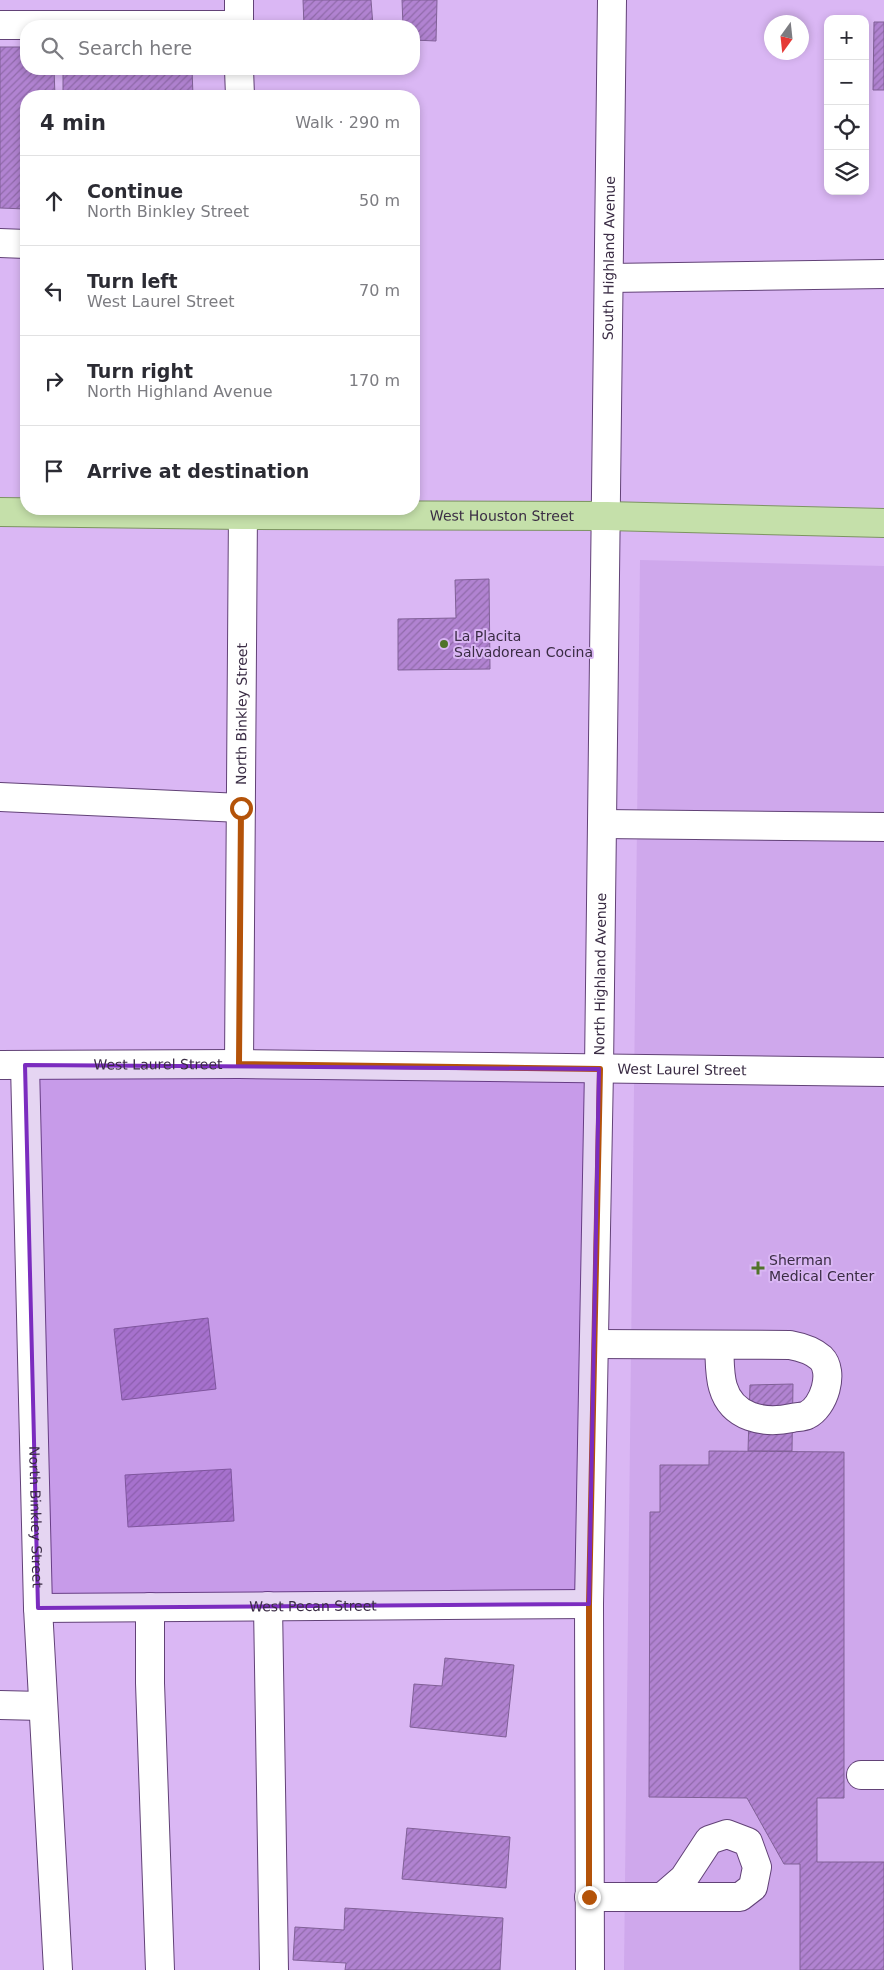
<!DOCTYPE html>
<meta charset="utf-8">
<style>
:root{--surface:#fff;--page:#f7f7f7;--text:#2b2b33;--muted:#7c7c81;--line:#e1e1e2}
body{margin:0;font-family:"DejaVu Sans",sans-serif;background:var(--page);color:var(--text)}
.controls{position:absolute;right:15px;top:15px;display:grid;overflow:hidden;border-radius:10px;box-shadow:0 2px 8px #0003}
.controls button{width:45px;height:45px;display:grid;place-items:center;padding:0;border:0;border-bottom:1px solid var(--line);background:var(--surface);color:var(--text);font:25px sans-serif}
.compass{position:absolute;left:764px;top:15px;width:45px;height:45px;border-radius:50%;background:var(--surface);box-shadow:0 2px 8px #0003;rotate:195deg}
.stop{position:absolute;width:15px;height:15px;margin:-11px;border:4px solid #b45309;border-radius:50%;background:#fff}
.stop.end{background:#b45309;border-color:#fff;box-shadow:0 1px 5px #0008}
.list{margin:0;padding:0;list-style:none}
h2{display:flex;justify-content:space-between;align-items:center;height:65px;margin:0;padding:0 20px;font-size:21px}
h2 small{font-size:16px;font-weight:400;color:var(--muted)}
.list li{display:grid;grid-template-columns:32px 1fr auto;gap:15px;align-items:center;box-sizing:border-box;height:90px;padding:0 20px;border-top:1px solid var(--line)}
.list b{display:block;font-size:19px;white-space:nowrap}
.list p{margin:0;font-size:16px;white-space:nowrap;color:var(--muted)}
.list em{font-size:16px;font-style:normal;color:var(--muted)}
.icon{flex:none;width:28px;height:28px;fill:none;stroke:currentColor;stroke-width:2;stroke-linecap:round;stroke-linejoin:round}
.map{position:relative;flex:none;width:884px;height:1970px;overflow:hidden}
.search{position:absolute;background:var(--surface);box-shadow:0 2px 8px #0003;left:20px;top:20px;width:400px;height:55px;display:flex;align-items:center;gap:12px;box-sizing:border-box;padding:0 18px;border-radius:20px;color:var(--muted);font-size:19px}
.panel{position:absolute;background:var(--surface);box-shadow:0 2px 8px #0003;left:20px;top:90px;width:400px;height:425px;border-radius:20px}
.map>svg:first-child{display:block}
.built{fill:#cfa8ec}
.building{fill:url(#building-hatch);stroke:#806097}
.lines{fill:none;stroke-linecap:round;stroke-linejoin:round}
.minor-casing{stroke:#624277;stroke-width:30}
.major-casing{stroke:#7c9461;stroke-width:30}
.minor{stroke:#fff;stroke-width:28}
.major{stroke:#c5e0aa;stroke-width:28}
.route{stroke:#b45309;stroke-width:6}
.marked{fill:#7b2cbf;fill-opacity:0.2;stroke:#7b2cbf;stroke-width:4;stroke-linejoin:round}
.poi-dot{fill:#51732a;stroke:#dab7f4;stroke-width:2}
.labels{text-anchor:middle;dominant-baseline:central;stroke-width:4;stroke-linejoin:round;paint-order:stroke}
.street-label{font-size:14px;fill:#3a2c44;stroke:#dab7f4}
.poi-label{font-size:14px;fill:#3a2c44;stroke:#dab7f4;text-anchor:start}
</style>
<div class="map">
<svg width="884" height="1970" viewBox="0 0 884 1970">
<defs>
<pattern id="building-hatch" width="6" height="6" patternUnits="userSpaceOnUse" patternTransform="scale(1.25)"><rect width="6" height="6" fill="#b183d1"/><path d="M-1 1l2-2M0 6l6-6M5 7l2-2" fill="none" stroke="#916bab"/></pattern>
</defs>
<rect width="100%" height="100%" fill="#dab7f4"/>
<polygon class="built" points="640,560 884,566 884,1970 624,1970"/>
<g class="building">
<polygon points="303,0 371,0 373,26 304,26"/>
<polygon points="402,0 437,0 436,41 414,40 414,26 403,26"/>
<polygon points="874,22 884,22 884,90 873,90"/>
<polygon points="0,47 26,47 26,69 54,69 55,96 26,96 26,209 0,208"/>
<polygon points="63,69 192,69 193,96 63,96"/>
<polygon points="489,579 490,669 398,670 398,619 456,618 455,580"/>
<polygon points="208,1318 216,1389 122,1400 114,1329"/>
<polygon points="793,1384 792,1451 748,1451 750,1385"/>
<polygon points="709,1451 844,1452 844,1798 817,1798 817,1862 884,1862 884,1970 800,1970 800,1864 784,1864 747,1798 649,1797 650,1512 660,1512 660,1465 709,1465"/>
<polygon points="231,1469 234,1521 128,1527 125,1475"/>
<polygon points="445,1658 514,1665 506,1737 410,1727 414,1684 442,1686"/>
<polygon points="407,1828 510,1837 506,1888 402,1879"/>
<polygon points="345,1908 503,1918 500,1970 345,1970 346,1963 293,1960 295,1927 344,1930"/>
</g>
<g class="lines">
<defs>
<g id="minor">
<polyline points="239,0 239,26"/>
<polyline points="0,25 239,25"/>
<polyline points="239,69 240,96"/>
<polyline points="0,243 26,244"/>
<polyline points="609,278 884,274"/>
<polyline points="0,797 241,808"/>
<polyline points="603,824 884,827"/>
<path id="s1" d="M239,1064L243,509"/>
<path id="s2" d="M0,1065L239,1064L884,1072"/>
<path id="s3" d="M25,1065L38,1608L58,1970"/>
<path d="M594,1344L790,1345C801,1347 812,1350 821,1358C835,1372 824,1407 807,1415C803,1417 797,1417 792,1418C764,1424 732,1418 723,1387C719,1374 720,1358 719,1345"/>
<polyline points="268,1606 274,1970"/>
<polyline points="150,1607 150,1683 160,1970"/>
<path id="s4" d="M38,1608L589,1604"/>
<polyline points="0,1705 42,1706"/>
<polyline points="861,1775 884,1775"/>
<polyline points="589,1897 740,1897 753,1887 757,1867 748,1842 727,1834 709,1840 684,1878 662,1897"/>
<path id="s5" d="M590,1970L589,1604L599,1069L612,0"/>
</g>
<g id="major">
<path id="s6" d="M0,512L243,515L607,516L884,523"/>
</g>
</defs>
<use href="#minor" class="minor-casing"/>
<use href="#major" class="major-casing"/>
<use href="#minor" class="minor"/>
<use href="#major" class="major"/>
</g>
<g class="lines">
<polyline class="route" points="241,808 239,1064 600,1069 589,1604 589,1897"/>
</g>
<path class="marked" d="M25,1065L599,1069L589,1604L38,1608Z"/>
<g class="poi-dot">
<circle cx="444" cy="644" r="5"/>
<path d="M755.5 1260.5h5v5h5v5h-5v5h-5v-5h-5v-5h5z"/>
</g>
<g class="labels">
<g class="street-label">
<text stroke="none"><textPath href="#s5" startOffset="1712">South Highland Avenue</textPath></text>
<text stroke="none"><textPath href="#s6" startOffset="502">West Houston Street</textPath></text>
<text stroke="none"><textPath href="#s1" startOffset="350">North Binkley Street</textPath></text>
<text stroke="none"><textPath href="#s5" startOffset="996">North Highland Avenue</textPath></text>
<text stroke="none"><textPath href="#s2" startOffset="158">West Laurel Street</textPath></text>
<text stroke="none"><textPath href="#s2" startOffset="682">West Laurel Street</textPath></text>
<text stroke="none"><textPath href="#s3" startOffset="452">North Binkley Street</textPath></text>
<text stroke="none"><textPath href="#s4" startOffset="275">West Pecan Street</textPath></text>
</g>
<g class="poi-label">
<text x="454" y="636">La Placita<tspan x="454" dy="16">Salvadorean Cocina</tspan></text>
<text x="769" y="1260">Sherman<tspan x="769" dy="16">Medical Center</tspan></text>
</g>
</g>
</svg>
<div class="controls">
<button>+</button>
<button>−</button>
<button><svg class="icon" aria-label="locate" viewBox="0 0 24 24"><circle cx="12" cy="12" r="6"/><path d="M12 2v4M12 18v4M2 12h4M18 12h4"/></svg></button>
<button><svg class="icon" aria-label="layers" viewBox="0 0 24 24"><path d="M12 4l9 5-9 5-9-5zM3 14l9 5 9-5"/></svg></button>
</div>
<svg class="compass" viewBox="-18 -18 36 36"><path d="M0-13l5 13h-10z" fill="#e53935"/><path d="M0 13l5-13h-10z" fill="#7c7c81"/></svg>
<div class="stop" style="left:241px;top:808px"></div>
<div class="stop end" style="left:589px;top:1897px"></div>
<div class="search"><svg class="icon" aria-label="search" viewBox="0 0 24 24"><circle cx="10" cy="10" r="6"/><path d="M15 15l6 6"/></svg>Search here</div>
<section class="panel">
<h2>4 min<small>Walk · 290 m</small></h2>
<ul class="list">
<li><svg class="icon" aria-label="ahead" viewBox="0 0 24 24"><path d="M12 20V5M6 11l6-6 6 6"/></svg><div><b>Continue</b><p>North Binkley Street</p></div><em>50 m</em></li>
<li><svg class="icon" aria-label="left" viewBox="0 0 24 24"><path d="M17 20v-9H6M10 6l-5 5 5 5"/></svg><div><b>Turn left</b><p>West Laurel Street</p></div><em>70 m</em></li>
<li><svg class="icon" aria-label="right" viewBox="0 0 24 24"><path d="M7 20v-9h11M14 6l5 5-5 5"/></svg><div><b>Turn right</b><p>North Highland Avenue</p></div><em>170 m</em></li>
<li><svg class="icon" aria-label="arrive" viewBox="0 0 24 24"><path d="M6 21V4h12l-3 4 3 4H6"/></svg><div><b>Arrive at destination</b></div></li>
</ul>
</section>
</div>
